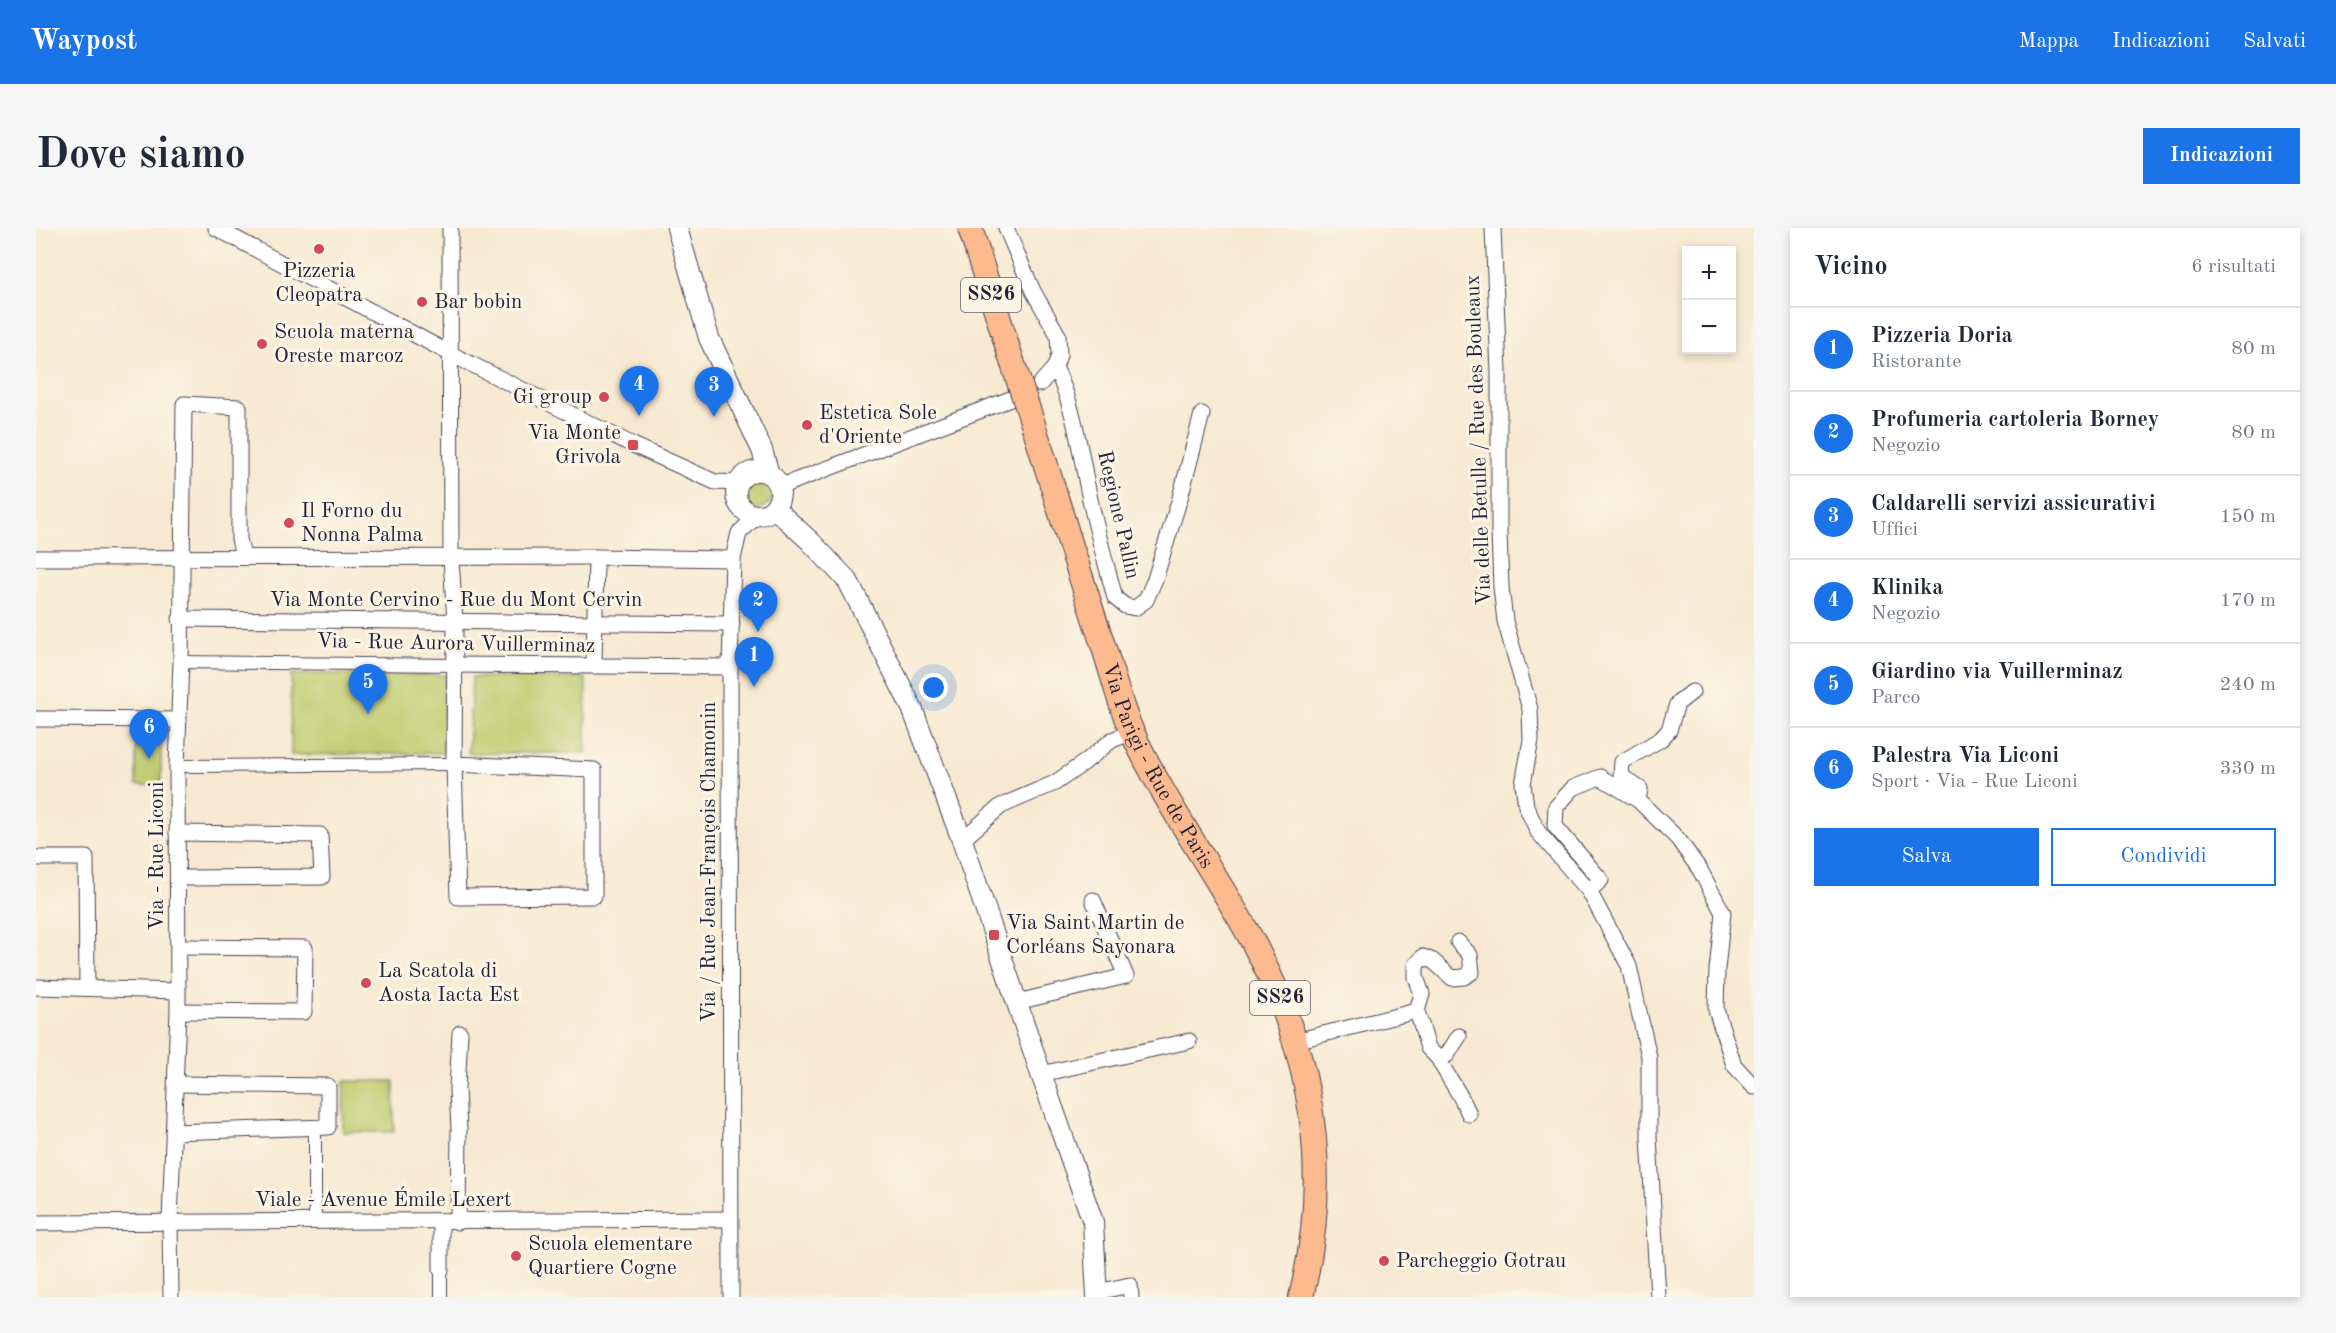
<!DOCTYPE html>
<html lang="it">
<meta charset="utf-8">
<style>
:root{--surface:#fff;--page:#f6f6f7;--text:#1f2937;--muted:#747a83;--line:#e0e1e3;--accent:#1a73e8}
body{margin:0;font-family:"Old Standard TT",serif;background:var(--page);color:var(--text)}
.controls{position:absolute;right:18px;top:18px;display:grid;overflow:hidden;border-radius:0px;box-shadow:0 3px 9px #0003}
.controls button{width:54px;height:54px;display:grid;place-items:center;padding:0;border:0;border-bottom:2px solid var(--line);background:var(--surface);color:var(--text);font:30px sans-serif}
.you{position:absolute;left:898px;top:460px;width:21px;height:21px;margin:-15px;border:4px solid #fff;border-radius:50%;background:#1a73e8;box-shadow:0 0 0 9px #1a73e833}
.badge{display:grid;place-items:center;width:39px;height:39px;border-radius:50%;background:var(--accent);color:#fff;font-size:20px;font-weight:700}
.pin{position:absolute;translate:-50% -50px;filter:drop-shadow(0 2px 3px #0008)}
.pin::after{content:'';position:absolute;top:32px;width:21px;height:18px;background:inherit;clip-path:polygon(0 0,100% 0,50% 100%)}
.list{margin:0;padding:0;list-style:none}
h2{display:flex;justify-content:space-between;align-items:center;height:78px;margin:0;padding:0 24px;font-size:26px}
h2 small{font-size:20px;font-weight:400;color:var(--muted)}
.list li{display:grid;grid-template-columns:39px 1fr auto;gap:18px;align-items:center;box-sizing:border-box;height:84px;padding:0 24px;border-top:2px solid var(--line)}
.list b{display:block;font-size:22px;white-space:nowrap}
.list p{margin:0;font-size:20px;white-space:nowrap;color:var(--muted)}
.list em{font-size:20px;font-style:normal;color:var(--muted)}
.actions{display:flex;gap:12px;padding:18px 24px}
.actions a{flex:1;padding:14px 0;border:2px solid var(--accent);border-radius:0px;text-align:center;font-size:21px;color:var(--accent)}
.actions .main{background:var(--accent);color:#fff}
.map{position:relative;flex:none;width:1718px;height:1069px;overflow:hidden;border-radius:0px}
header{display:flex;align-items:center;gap:36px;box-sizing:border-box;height:84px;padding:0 30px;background:var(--accent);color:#fff}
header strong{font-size:28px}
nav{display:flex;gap:33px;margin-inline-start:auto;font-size:21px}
.intro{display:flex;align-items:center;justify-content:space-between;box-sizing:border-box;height:144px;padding:0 36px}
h1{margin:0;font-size:42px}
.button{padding:15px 27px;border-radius:0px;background:var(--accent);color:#fff;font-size:21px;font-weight:700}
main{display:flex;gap:36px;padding:0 36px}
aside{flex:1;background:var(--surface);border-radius:0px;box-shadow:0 3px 9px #0003}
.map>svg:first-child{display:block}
.green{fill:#becb6d;stroke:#707654;stroke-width:1.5}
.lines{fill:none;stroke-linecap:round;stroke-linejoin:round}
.pedestrian-casing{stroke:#424052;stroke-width:14}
.minor-casing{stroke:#424052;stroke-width:17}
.tertiary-casing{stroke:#424052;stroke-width:22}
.primary-casing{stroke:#424052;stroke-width:26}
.pedestrian{stroke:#fff;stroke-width:12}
.minor{stroke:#fff;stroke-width:15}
.tertiary{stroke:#fff;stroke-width:20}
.primary{stroke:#fcba8e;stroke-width:24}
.primary-bridge-casing{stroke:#424052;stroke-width:26;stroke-linecap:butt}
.primary-bridge{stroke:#fcba8e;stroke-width:24}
.poi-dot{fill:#d1495b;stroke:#fcf5e5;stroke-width:2}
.labels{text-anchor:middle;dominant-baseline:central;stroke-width:6;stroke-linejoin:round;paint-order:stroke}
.shield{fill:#fcf5e5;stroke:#63616e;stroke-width:1.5}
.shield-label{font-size:20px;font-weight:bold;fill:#22223b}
.poi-label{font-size:21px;fill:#22223b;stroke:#fcf5e5;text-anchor:start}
.street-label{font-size:21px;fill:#22223b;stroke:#fcf5e5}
</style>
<header>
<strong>Waypost</strong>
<nav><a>Mappa</a><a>Indicazioni</a><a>Salvati</a></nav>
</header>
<div class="intro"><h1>Dove siamo</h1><a class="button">Indicazioni</a></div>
<main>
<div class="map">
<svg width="1718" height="1069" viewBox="0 0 1718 1069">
<rect width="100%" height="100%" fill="#fcf5e5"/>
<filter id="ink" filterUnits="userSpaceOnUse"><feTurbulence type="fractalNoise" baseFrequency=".0167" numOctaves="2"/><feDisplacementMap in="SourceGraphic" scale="12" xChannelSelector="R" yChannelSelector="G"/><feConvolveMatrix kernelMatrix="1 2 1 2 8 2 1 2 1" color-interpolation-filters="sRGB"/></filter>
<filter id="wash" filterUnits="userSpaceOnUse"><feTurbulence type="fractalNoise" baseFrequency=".008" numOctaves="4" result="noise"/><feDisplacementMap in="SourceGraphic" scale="24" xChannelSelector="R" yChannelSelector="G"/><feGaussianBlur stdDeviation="1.35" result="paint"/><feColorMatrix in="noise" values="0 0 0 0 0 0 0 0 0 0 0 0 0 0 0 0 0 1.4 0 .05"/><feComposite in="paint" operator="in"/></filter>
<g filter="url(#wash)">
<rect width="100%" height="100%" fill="#f7e9d1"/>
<g class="green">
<circle cx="722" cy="265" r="15"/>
<polygon points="255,446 409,447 407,525 255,527"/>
<polygon points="436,449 550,450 550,525 432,525"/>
<polygon points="100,504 125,504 125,558 100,557"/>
<polygon points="308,853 358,853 358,904 307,904"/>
</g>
</g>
<g filter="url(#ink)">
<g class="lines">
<defs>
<g id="pedestrian">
<polyline points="145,434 420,437"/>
<polyline points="141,538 418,536"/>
<polyline points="279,899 279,993"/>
<polyline points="405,1069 405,1042"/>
</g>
<g id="minor">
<polyline points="180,0 413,125 597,217 679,254 702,255"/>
<polyline points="414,0 415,330 419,394 418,536 422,669 558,668 558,542 418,536"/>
<path d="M970,0L997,63L1022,107L1023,127L1019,139C1041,185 1044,227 1055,276C1062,308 1071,339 1079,370L1089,378L1099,380L1110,372L1119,351L1144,270L1166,186"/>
<polyline points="1457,0 1463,144 1463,304 1465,359 1469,393 1494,481 1495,512 1487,556 1490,578 1502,604 1553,663 1593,738 1613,829 1613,909 1622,1069"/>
<polyline points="1004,156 1019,139"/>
<polyline points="743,259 977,170"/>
<polyline points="0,330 560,329 697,331"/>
<polyline points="144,391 696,396"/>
<polyline points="420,437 694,439"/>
<polyline points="558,438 560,329"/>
<polyline points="0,491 143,492"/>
<polyline points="1602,572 1604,561 1585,548 1586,534 1625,511 1633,502 1641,476 1656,464"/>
<polyline points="141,605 284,607 286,649 142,650"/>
<polyline points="926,612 965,578 1019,555 1049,534 1076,512 1096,504"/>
<polyline points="0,630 50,630 51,760"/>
<polyline points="1553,663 1565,652 1519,598 1520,579 1537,560 1564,549 1602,572 1642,611 1664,642 1687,685 1681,741 1680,782 1698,837 1718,859"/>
<polyline points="0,759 142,763"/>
<polyline points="981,774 1090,748 1057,672"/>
<polyline points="142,783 268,784 269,720 143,719"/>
<polyline points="1381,783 1392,820 1402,830 1411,827 1423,808"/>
<polyline points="1259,813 1381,783 1386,766 1380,749 1380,737 1387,729 1397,733 1416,750 1428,749 1436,744 1434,727 1422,714"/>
<path d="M1402,830C1412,850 1425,866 1433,886"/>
<polyline points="1005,846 1153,813"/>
<polyline points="137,904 292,899 292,858 140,856"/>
<polyline points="422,994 423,901 421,861 424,805"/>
<polyline points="0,995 694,991"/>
<polyline points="405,1042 405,994"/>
<polyline points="1061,1064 1094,1057 1095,1069"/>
<polyline points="135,1069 134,993 142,783 141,538 145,434 148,176 203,179 203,311 207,329"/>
<polyline points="695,1069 694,439 697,331 703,305 722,287"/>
</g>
<g id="tertiary">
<polyline points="641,0 673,110 726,222 733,246"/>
<circle cx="722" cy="265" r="22"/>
<polyline points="738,280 774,313 812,353 876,480 926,612 1005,846 1057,994 1061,1069"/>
</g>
<g id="primary">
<polyline points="934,0 976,133"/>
<path id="s1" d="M996,193C1020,268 1042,343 1067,417C1077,447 1084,479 1097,506C1131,579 1179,644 1217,714C1277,826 1296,945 1265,1069"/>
</g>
</defs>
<use href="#pedestrian" class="pedestrian-casing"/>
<use href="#minor" class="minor-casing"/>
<use href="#tertiary" class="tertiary-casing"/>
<use href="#primary" class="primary-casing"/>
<use href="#pedestrian" class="pedestrian"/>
<use href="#minor" class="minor"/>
<use href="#tertiary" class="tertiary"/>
<use href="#primary" class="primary"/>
<defs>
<polyline id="primary-bridge" points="976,133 996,193"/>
</defs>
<use href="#primary-bridge" class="primary-bridge-casing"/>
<use href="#primary-bridge" class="primary-bridge"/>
</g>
</g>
<g class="poi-dot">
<circle cx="283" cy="21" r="6"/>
<circle cx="386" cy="74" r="6"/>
<circle cx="226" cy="116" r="6"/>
<circle cx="568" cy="169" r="6"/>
<circle cx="771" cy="197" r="6"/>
<rect x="591" y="211" width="12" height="12" rx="3"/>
<circle cx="253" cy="295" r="6"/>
<rect x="952" y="701" width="12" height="12" rx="3"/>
<circle cx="330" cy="755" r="6"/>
<circle cx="480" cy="1028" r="6"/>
<circle cx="1348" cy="1033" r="6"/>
</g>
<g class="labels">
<g class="shield">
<rect x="925" y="50" width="60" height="34" rx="4.5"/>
<rect x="1214" y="753" width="60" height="34" rx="4.5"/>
</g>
<g class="shield-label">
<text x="955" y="67">SS26</text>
<text x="1244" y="770">SS26</text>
</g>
<g class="poi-label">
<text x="283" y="43" text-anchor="middle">Pizzeria<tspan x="283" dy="24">Cleopatra</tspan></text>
<text x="398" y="74">Bar bobin</text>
<text x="238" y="104">Scuola materna<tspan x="238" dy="24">Oreste marcoz</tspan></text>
<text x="556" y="169" text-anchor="end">Gi group</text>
<text x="783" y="185">Estetica Sole<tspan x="783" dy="24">d'Oriente</tspan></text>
<text x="585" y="205" text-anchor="end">Via Monte<tspan x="585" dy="24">Grivola</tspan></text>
<text x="265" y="283">Il Forno du<tspan x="265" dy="24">Nonna Palma</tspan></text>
<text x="970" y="695">Via Saint Martin de<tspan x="970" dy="24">Corléans Sayonara</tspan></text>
<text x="342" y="743">La Scatola di<tspan x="342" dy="24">Aosta Iacta Est</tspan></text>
<text x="492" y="1016">Scuola elementare<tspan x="492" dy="24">Quartiere Cogne</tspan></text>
<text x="1360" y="1033">Parcheggio Gotrau</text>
</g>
<g class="street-label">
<text transform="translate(1443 212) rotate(-92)">Via delle Betulle / Rue des Bouleaux</text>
<text transform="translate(1082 287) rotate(77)">Regione Pallin</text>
<text x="420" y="372">Via Monte Cervino - Rue du Mont Cervin</text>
<text transform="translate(420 416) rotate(1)">Via - Rue Aurora Vuillerminaz</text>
<text stroke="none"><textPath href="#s1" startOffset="368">Via Parigi - Rue de Paris</textPath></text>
<text transform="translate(121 628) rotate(-90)">Via - Rue Liconi</text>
<text transform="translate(673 634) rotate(-90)">Via / Rue Jean-François Chamonin</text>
<text x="347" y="972">Viale - Avenue Émile Lexert</text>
</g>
</g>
</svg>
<div class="controls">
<button>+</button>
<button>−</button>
</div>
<div class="you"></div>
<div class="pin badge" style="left:718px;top:459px">1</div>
<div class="pin badge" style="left:722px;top:404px">2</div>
<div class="pin badge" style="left:678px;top:189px">3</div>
<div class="pin badge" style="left:603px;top:188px">4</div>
<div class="pin badge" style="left:332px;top:486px">5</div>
<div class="pin badge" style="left:113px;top:531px">6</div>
</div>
<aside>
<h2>Vicino<small>6 risultati</small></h2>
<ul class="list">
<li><span class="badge">1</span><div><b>Pizzeria Doria</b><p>Ristorante</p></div><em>80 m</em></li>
<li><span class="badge">2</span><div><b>Profumeria cartoleria Borney</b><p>Negozio</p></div><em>80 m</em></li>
<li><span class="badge">3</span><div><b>Caldarelli servizi assicurativi</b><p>Uffici</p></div><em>150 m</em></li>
<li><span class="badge">4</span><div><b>Klinika</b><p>Negozio</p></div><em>170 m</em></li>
<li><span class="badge">5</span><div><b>Giardino via Vuillerminaz</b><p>Parco</p></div><em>240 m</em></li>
<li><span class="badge">6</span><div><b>Palestra Via Liconi</b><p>Sport · Via - Rue Liconi</p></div><em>330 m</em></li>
</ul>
<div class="actions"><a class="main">Salva</a><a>Condividi</a></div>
</aside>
</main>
